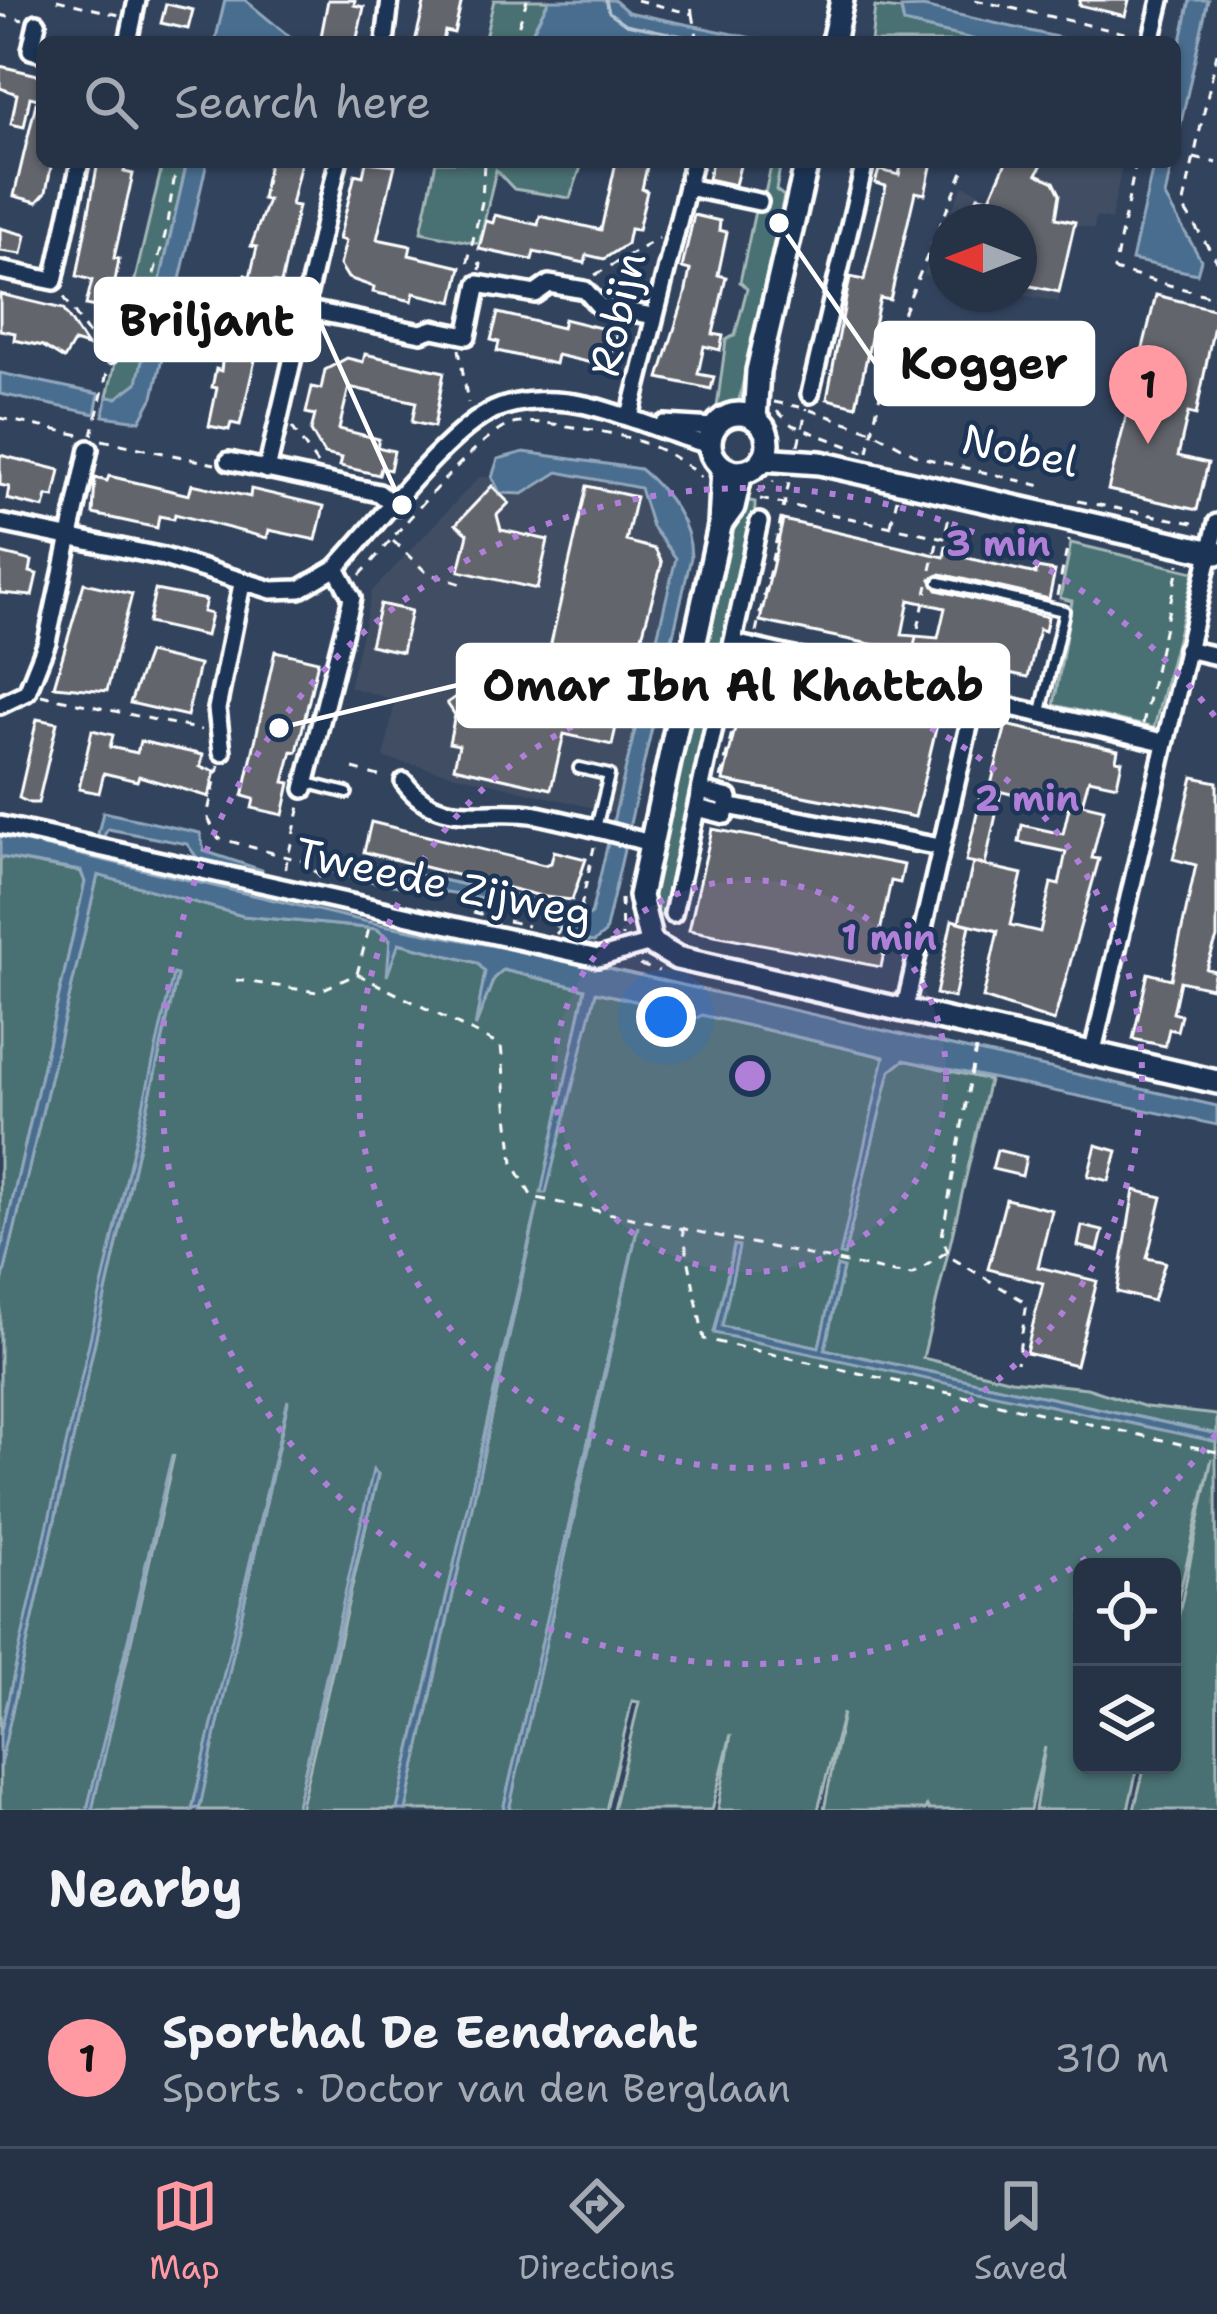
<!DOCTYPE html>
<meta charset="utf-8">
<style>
:root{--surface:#263246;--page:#2e3a4d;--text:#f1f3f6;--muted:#a4aab3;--line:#424d5f;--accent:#ff9aa2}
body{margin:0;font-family:"Shantell Sans",sans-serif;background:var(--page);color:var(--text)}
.controls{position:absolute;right:36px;bottom:36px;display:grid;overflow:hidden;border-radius:18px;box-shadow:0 3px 9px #0004}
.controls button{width:108px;height:108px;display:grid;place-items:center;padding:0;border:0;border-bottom:3px solid var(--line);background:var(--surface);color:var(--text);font:60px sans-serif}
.compass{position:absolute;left:929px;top:204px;width:108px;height:108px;border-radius:50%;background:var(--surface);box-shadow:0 3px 9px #0004;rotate:270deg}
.you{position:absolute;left:666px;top:1017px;width:42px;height:42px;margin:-30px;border:9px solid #fff;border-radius:50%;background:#1a73e8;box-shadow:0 0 0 18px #1a73e833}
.badge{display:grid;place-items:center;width:78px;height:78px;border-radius:50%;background:var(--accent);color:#111;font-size:39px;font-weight:700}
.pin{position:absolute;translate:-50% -99px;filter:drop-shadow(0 3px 6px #0008)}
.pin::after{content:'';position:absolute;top:63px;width:42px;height:36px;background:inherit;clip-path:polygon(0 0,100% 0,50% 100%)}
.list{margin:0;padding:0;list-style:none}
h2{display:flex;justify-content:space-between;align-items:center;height:156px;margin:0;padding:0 48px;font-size:51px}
h2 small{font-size:39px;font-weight:400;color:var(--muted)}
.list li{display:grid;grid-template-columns:78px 1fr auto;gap:36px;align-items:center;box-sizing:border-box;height:180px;padding:0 48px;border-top:3px solid var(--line)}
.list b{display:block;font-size:45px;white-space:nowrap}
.list p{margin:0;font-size:39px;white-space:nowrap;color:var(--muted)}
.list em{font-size:39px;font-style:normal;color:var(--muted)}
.icon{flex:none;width:66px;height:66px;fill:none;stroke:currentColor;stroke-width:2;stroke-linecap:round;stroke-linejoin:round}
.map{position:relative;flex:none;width:1217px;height:1810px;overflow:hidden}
.search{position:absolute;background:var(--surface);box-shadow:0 3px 9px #0004;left:36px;right:36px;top:36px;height:132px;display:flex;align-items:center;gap:30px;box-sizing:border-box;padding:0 42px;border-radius:18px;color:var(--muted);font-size:45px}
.sheet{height:336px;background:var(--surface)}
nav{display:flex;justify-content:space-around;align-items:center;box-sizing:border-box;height:168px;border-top:3px solid var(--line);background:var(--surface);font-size:33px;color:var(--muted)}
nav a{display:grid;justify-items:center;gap:6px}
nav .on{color:var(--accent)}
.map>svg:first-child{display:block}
.built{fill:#404d62}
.green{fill:#486f72;stroke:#a4b7b8;stroke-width:3}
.water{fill:#486d8f;stroke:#91a7bc;stroke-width:3}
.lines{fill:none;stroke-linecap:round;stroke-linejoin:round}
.shore{stroke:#b6c5d2;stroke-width:3}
.building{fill:#62656c;stroke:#fff;stroke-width:3;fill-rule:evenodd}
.lane-casing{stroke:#fff;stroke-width:16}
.street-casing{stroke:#fff;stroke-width:24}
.secondary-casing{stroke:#fff;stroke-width:30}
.path{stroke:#fff;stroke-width:3;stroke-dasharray:9 9;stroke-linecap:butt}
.lane{stroke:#1d3557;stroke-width:8}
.street{stroke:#1d3557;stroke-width:15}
.secondary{stroke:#1d3557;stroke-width:21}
.ring{fill:none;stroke:#b080d9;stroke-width:6;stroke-dasharray:6 12}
.labels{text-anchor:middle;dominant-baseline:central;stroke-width:9;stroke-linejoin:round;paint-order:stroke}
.street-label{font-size:42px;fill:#fff;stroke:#1d3557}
.centre{fill:#b080d9;stroke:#1d3557;stroke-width:6}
.ring-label{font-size:36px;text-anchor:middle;font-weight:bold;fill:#b080d9;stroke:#1d3557;stroke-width:9;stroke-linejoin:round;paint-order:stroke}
.leader{fill:none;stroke:#fff;stroke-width:4.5}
.callout-dot{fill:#fff;stroke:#1d3557;stroke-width:4.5}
.callout{fill:#fff;stroke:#fff;stroke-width:4.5}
.callout-label{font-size:45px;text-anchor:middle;font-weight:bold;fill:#111}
</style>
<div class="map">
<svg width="1217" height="1810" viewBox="0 0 1217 1810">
<rect width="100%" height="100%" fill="#32435d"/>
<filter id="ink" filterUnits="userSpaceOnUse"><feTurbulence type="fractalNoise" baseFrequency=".00833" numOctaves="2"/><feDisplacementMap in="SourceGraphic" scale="24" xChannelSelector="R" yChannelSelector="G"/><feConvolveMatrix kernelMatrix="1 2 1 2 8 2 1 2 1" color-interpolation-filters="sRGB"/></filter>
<g filter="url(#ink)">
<g class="built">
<polygon points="1003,162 1123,162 1111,220 1096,217 1094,229 1075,225 1058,302 1018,294 1019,222 947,222 947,279 923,275 963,185 988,196"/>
<polygon points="558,472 640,488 651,527 676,558 615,813 384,758 395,700 349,687 372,591 479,477 492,477 493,485 535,488"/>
</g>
<g class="green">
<polygon points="494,0 549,0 527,42 484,42"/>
<polygon points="875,7 901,10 904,23 985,42 871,42"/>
<polygon points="163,162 187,162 137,383 117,398 107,397"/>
<polygon points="436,162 582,162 582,164 570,198 514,189 496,170 479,244 421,232"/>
<polygon points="772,162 781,162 776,190 784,196 739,400 717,407 726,340 735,335 747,289 740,282 755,211 761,211"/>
<polygon points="741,499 755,502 755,511 662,916 650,914 665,826"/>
<polygon points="1071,543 1194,572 1154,728 1054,705 1072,601 1060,598"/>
<polygon points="0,857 81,872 85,882 0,1255"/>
<polygon points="98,875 243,916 377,929 390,939 389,969 398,943 478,963 485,972 476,1025 494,978 503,970 585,989 542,1193 596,992 670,1009 688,1021 702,1015 884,1057 844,1256 890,1071 904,1060 989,1080 923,1358 1011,1380 1087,1388 1146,1407 1217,1415 1217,1434 824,1349 843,1269 838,1267 819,1347 721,1326 739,1247 714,1332 1216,1439 1217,1810 1134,1810 1145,1765 1172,1765 1172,1647 1212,1458 1172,1624 1172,1567 1082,1567 1082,1765 1138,1765 1128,1810 1035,1810 1045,1747 1030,1810 929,1810 927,1806 925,1810 824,1810 843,1713 818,1810 718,1810 731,1734 712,1810 613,1810 639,1702 632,1701 606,1810 509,1810 638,1226 503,1810 406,1810 538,1204 397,1810 300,1810 378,1475 374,1471 296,1810 199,1810 288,1402 192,1810 92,1810 174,1455 87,1810 0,1810 0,1765 177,976 0,1735 0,1291"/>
</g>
<g class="water">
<polygon points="225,0 245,0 296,42 215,42"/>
<polygon points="549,0 614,0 628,12 771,42 527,42"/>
<polygon points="1190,0 1208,0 1175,150 1175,68"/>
<polygon points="923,7 1079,42 985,42 904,23 901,8"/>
<polygon points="187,162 207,162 153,397 140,421 103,416 107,397 117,398 137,383"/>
<polygon points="1154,162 1172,162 1165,197 1201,260 1197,274 1132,260"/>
<polygon points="0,373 99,394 95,414 0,394"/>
<path d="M524,452L640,469C667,491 691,522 691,557L605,933L594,942L573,939C508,880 407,899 328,870L325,863L329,856L527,898L581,922L591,914L676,558L652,527L640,488L558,472L523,494L500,493L492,477L498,459Z"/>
<polygon points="103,812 200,833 204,851 262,870 262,874 198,859 187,844 108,829 102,839 98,834"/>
<polygon points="0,836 368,922 594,965 1217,1106 1217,1125 904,1060 890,1071 844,1256 840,1255 884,1057 702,1015 689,1022 670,1009 596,992 546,1193 541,1193 585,989 503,970 494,978 475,1027 485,972 478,963 399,943 387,976 390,939 377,929 243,916 98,875 0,1291 0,1255 85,882 81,871 0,857"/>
<polygon points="173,974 177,975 0,1765 0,1735"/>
<polygon points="538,1203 406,1810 397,1810"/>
<polygon points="638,1226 509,1810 503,1810"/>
<polygon points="734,1245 739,1246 722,1326 819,1347 837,1266 843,1268 825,1349 1217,1434 1217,1442 714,1333"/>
<polygon points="288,1400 200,1807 192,1810"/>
<polygon points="172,1455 92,1810 87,1810"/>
<polygon points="373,1470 378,1474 296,1810"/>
</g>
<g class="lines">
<polyline class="shore" points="606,0 609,12 626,24 712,42"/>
</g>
<g class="building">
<polygon points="328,0 355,0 354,5 364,7 356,42 320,42"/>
<polygon points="425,0 462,0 454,33 445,31 443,42 415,42"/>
<polygon points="1080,0 1129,0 1125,16 1079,5"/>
<polygon points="166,4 193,10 188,29 161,23"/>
<polygon points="0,66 42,76 42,100 30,97 24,127 11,124 17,94 0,88"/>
<polygon points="36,103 42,104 42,162 52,162 46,192 37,202 14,196"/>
<polygon points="98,162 127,162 124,172 133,174 114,258 119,259 110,310 86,305 92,280 77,276"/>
<polygon points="269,162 301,162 291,205 298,206 281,284 273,282 240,425 231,423 229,430 209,426 217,388 212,387 216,369 221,371 227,321 232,323 240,286 245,275 250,277 257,247 251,246 268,200 262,199"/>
<polygon points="366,162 395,165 377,239 411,246 409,255 461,267 453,302 414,293 412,301 373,292 374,287 348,278 340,265 346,241 339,239 355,174 363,176"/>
<polygon points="616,162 648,162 642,189 647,191 638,230 630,229 627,244 604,259 587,255 585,263 534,252 532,260 479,249 486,221 493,223 495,215 538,225 540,216 601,230"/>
<polygon points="712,162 741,162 735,185 708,179"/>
<polygon points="902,162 932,162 925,194 915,192 890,300 880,298 856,406 827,399 850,277 864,280 886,186 875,183 879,170 899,175"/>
<polygon points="1006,162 1043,162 1037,174 1054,182 1060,194 1056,218 1075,222 1059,292 1026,285 1032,259 1019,253 1019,222 967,222 978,196 990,198"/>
<polygon points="694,215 720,221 719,230 727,232 718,275 726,277 713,334 723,336 720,350 704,346 698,374 714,377 711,389 659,378 685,295 690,270 682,268"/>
<polygon points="0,228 26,235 22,254 0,251"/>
<polygon points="0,294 63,309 87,346 74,342 64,359 43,346 14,340 15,333 0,330"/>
<polygon points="1156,295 1217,310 1196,415 1188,413 1178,456 1208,463 1197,510 1108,490"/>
<polygon points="498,313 562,328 564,319 617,332 610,358 602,357 600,365 557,355 555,364 497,351 499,342 491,340"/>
<polygon points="365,354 444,372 434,427 412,422 416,402 349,387 339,429 379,439 377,447 394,451 390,470 381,468 379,475 340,466 342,458 324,454 311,431 315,415 306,413 312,387 321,389 325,370 347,358 363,362"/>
<polygon points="0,455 60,470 54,497 47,496 44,508 7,499 9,487 0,485"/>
<polygon points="109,476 189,495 192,484 250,497 251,489 324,506 316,540 269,530 267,538 175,514 174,519 159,516 157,528 93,514 95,478 107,481"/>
<polygon points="492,486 509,503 497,515 501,530 548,540 537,589 459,571 468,534 456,524"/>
<polygon points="587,486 636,497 626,541 655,549 662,563 637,654 642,656 638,675 628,673 612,745 564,734 551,789 454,767 459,745 449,743 455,715 447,703 460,694 468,665 513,672 511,701 543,708 556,654 551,643"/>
<path d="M783,520L944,557L946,546L969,551L967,558L1036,574L1037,568L1055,571L1049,599L941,574L931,579L937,590L1048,617L1045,631L1039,629L1028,677L760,621ZM909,600L945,608L938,638L902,635Z"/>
<polygon points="0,553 32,561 30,572 37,574 32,596 0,593"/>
<polygon points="84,583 132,594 107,691 54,686"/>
<polygon points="155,590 206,600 203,612 211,614 206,636 148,623"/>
<polygon points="380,604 411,611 402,652 370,645"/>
<polygon points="275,651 318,661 297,752 292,751 284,782 290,783 283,815 252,808 254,799 243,796"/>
<polygon points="148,653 199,665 187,716 130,703"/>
<polygon points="746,679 939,716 915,817 723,781"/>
<polygon points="37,719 57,723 38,803 30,803 19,798"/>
<polygon points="1006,725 1118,750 1116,760 1122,761 1117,785 1089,779 1082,804 1104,809 1092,858 1099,859 1054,1021 983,998 998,931 959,922 973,863 1022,874 1010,925 1040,932 1051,883 1059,885 1066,852 1019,842 1022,825 1063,834 1069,808 990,789"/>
<polygon points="92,730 113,735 110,747 137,753 140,741 203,755 200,767 215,771 209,797 139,776 137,781 104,773 99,793 79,789"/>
<polygon points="1193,777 1217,782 1217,938 1206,969 1215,971 1211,988 1180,981 1173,1013 1181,1015 1177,1031 1169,1029 1165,1046 1133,1039 1148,973 1171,979 1196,865 1173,859"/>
<polygon points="983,788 1001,792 985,865 966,861"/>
<polygon points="371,822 544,865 551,863 554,851 586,859 572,900 545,897 364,852"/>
<polygon points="712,829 904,865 900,883 891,881 877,946 885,948 881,967 689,930"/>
<polygon points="952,920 970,925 954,998 936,994"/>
<polygon points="1096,1145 1117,1151 1109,1181 1088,1176"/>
<polygon points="997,1150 1026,1157 1022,1176 992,1169"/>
<polygon points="1134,1190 1162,1197 1147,1258 1165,1262 1153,1301 1117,1292"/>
<polygon points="1006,1199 1052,1210 1038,1267 1097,1281 1076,1365 1026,1353 1043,1283 988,1269"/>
<polygon points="1082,1226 1103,1231 1098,1251 1078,1246"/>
</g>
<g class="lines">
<defs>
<g id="lane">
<polyline points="939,582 1064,611 1041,712"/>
<polyline points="579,768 609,775 596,828"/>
<polyline points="308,783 347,793"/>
</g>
<g id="street">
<polyline points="37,23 31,50 42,53"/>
<polyline points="128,42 137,0"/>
<polyline points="385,42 390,0"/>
<polyline points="1151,42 1161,0"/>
<polyline points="687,187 759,202"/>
<polyline points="0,270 54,281 80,162"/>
<polyline points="304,309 421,333 433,329 467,336 478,284 535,294 549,284 585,290 599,306 653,316"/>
<polyline points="810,394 865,162"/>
<polyline points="630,417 693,162"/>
<polyline points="664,424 714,427"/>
<polyline points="229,461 379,493 395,506"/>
<polyline points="267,470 338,162"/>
<polyline points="0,523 164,557 272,590 300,589 336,568 352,598 304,789"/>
<path d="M336,568C375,527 446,431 494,410C521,398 557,399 586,405C629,415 667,434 710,445"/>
<polyline points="734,643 1163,742"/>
<polyline points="1186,649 1217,656"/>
<polyline points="0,705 27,692 47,642 89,449"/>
<polyline points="222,752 217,709 242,584"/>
<path d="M404,782C439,830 488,806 537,815C574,823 612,832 649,843"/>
<polyline points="727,806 940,847"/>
<polyline points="697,808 725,815 729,798 701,791"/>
<polyline points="0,825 598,958 651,943"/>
<polyline points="673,914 759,522"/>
<polyline points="904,1012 975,699"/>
<polyline points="1092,1055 1217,523"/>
</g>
<g id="secondary">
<polyline points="833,42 842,0"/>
<circle cx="739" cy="443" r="29"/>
<polyline points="755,419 758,371 807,162"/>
<polyline points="763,459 820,463 1217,553"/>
<polyline points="723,468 720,526 640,896 651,943 677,958 1217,1082"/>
<polyline points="720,525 733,507 741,472"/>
</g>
</defs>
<use href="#lane" class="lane-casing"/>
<use href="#street" class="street-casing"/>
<use href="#secondary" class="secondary-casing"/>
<g class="path">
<polyline points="57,0 119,15"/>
<polyline points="637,0 692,14 691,0"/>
<polyline points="975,0 1138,36"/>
<polyline points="693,14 698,42"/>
<polyline points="0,15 23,20"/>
<polyline points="513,42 527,0"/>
<polyline points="1217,53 1183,207 1217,261"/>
<polyline points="1194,158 1217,163"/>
<polyline points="1136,162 1114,270 1217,298"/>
<polyline points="480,270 481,264 468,261 482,202 484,162"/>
<polyline points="595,275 659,238"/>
<polyline points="64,297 108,364"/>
<polyline points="1215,297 1217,282"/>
<polyline points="459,349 468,403"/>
<polyline points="774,402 800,407"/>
<polyline points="810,410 872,431 920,457 1046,487"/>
<polyline points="777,411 792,425 864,452"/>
<polyline points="0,418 80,435"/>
<polyline points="292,427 317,464"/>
<polyline points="92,435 109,365 131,355 165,235 177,162"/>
<polyline points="102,440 215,464"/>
<polyline points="798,445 807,408"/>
<polyline points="868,452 891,342 967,162"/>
<polyline points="758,492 774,481"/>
<polyline points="760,499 944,538 950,513"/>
<polyline points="1078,501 1198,524"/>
<polyline points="891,525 897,499"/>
<polyline points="393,541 427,573 465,585"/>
<polyline points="931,570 938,539"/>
<path d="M360,575C390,543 473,437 510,425C533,418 569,427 593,430C634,437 670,449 701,477"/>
<polyline points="1057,595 1069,540"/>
<polyline points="756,632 790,478"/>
<polyline points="910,663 928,585"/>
<polyline points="41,695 201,730"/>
<polyline points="1143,724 1179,564"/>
<polyline points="219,765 207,816 218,838 306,862 324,880"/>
<polyline points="353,769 386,778"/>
<polyline points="721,778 748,665"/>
<polyline points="285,869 301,802"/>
<polyline points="621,899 622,937"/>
<polyline points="473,912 528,926"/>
<polyline points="556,934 581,907 594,847"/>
<polyline points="640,965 659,971"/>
<polyline points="357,974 501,1046 513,1163 532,1197 894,1273 912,1275 948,1251"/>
<polyline points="236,980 317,992 357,974 371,921"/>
<polyline points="976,1049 942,1236 950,1257 1027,1303 1017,1363"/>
<polyline points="682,1227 704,1339 1217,1452"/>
</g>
<use href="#lane" class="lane"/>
<use href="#street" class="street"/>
<use href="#secondary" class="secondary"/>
</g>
</g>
<circle cx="750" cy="1076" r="196" fill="#b080d9" fill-opacity=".12"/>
<g class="ring">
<circle cx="750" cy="1076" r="196"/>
<circle cx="750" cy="1076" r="392"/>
<path d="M1216 1434A588 588 0 1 1 1216 718"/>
</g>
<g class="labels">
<g class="street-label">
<text transform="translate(617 314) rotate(-77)">Robijn</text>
<text transform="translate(1020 450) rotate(12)">Nobel</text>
<text transform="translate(444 883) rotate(12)">Tweede Zijweg</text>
</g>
</g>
<circle cx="750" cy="1076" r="18" class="centre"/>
<g class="ring-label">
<text x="998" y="556">3 min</text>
<text x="1027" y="811">2 min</text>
<text x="889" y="950">1 min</text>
</g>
<path class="leader" d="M402 505L319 320M779 223L876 364M279 728L458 685"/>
<g class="callout-dot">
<circle cx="402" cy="505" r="12"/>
<circle cx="779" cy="223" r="12"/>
<circle cx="279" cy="728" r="12"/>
</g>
<g class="callout">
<rect x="96" y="279" width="223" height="81" rx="12"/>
<rect x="876" y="323" width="217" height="81" rx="12"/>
<rect x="458" y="645" width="550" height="81" rx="12"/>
</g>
<g class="callout-label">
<text x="207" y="336">Briljant</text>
<text x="984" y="379">Kogger</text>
<text x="733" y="701">Omar Ibn Al Khattab</text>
</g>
</svg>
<div class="controls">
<button><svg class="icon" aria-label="locate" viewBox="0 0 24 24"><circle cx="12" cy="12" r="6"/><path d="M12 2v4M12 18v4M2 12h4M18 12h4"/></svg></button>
<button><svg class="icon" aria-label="layers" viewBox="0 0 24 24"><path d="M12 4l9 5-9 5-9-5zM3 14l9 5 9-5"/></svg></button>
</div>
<svg class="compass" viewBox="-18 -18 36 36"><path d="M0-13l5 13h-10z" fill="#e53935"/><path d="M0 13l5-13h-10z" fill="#a4aab3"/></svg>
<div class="you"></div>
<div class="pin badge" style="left:1148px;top:444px">1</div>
<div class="search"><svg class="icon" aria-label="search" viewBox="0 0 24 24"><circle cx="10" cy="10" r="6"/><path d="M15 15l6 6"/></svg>Search here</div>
</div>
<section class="sheet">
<h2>Nearby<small></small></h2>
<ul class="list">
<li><span class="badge">1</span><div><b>Sporthal De Eendracht</b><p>Sports · Doctor van den Berglaan</p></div><em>310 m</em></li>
</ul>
</section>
<nav>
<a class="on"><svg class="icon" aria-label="map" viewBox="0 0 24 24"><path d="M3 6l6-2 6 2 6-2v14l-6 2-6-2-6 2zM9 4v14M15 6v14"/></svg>Map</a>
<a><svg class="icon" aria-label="directions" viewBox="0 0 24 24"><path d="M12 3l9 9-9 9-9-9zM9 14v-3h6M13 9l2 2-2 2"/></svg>Directions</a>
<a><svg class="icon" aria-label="saved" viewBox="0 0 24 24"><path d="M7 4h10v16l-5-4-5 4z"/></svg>Saved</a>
</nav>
